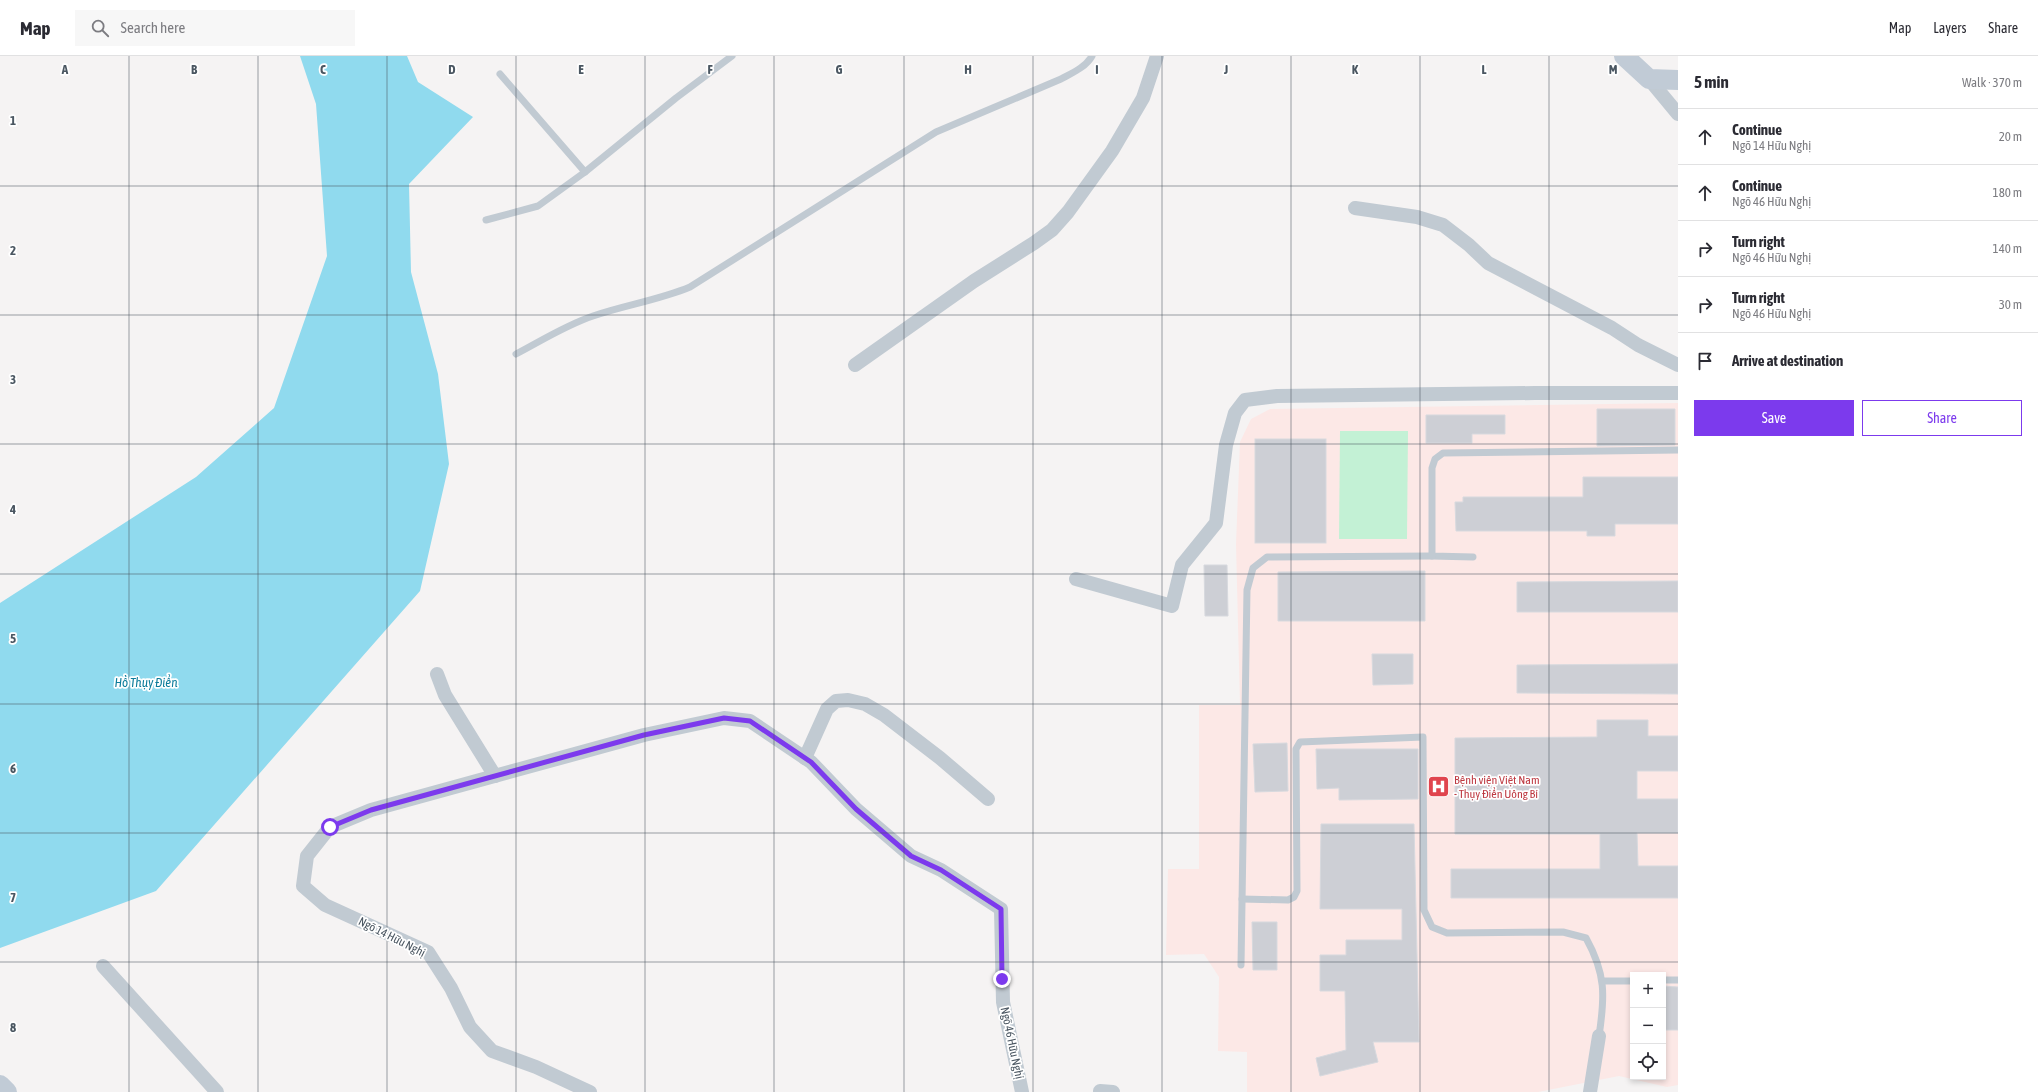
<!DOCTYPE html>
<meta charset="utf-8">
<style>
:root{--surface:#fff;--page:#f7f7f7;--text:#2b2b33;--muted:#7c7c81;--line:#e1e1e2;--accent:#7c3aed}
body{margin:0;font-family:"Asap Condensed",sans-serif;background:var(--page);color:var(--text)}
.controls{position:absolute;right:12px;bottom:12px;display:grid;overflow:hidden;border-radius:0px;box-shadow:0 2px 6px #0003}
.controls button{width:36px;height:36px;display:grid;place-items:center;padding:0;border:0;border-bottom:1px solid var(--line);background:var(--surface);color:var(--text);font:20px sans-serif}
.stop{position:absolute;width:12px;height:12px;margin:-9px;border:3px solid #7c3aed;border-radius:50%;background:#fff}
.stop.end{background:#7c3aed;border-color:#fff;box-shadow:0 1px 4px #0008}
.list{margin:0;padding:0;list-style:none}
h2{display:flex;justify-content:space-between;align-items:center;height:52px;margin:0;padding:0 16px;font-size:17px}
h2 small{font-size:13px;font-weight:400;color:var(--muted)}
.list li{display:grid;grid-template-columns:26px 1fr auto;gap:12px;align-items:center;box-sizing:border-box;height:56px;padding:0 16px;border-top:1px solid var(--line)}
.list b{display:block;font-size:15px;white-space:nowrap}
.list p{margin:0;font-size:13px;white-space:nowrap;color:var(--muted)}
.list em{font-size:13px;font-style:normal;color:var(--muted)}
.actions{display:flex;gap:8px;padding:12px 16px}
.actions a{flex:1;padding:9px 0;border:1px solid var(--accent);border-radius:0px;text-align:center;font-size:14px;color:var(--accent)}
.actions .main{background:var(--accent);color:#fff}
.icon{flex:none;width:22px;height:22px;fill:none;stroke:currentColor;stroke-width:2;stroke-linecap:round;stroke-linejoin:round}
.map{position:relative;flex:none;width:1678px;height:1036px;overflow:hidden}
header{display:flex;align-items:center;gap:24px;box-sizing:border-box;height:56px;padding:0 20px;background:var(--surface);border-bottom:1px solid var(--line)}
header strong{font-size:19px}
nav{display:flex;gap:22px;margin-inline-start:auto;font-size:14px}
.search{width:280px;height:36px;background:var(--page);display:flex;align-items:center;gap:10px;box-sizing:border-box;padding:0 14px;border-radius:0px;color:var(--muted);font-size:15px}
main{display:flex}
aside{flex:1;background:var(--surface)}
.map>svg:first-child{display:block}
.medical{fill:#fce8e6;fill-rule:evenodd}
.green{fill:#c3f1d5}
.water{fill:#90daee}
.building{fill:#cdcfd5;stroke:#d7d9de}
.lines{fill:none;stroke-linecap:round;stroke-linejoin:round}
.lane{stroke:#c1cad2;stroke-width:7}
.street{stroke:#c1cad2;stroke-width:14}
.secondary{stroke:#c1cbd6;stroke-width:20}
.route{stroke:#7c3aed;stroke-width:5}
.grid{fill:none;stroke:#4a5661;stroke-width:1;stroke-opacity:0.55}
.labels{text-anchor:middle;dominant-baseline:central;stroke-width:3.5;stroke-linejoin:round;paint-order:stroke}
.health-label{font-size:12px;fill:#be3a42;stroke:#fff;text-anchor:start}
.street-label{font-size:12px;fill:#4a5661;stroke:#fff}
.water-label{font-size:13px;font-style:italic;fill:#0c7c9b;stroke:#fff}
.grid-label{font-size:13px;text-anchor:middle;font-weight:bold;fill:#4a5661;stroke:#fff;stroke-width:3.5;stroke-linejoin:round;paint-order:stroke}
</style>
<header>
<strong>Map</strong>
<div class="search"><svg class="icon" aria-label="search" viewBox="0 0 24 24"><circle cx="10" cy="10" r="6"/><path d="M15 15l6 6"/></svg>Search here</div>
<nav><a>Map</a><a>Layers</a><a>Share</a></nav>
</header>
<main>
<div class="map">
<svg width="1678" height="1036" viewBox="0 0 1678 1036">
<rect width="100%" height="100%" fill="#f5f3f3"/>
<path class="medical" d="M1678,347V1029L1667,1031L1619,1020L1538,1036H1247V996L1218,995L1219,921L1204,898L1166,899L1168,813H1199V649H1240L1236,488L1240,386L1251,363L1270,353ZM1633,919H1663V1021H1633Z"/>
<polygon class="green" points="1340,375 1408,375 1407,483 1339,483"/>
<polygon class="water" points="300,0 407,0 418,26 473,61 409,128 411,216 438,318 449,408 420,535 156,835 0,892 0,547 196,421 274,352 327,200 316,48"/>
<g class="building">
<polygon points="1597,353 1675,353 1675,389 1597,390"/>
<polygon points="1426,359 1505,359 1505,378 1472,378 1472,387 1426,387"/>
<rect x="1255" y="383" width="71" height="104"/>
<polygon points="1583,421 1678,421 1678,468 1615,468 1615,480 1587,480 1587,475 1456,475 1455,446 1463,446 1463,441 1583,441"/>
<polygon points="1204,509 1227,509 1228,560 1205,560"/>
<polygon points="1425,515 1425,565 1278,565 1278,516"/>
<polygon points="1678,525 1678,556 1517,556 1517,526"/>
<polygon points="1372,598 1413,598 1413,628 1373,629"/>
<polygon points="1678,608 1678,638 1517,637 1517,609"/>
<polygon points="1597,664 1648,664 1648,680 1678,680 1678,715 1637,715 1637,743 1678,743 1678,777 1637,777 1638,810 1678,810 1678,842 1451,842 1451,813 1600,813 1600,778 1455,778 1455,682 1597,681"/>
<polygon points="1287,687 1288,735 1255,736 1253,688"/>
<polygon points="1316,693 1418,693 1418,743 1339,744 1339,732 1317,733"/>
<polygon points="1321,768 1414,768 1419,986 1373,986 1378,1006 1320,1020 1316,1002 1346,994 1345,935 1320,935 1320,899 1346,899 1346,884 1402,884 1402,853 1320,853"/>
<polygon points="1252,866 1277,866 1277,914 1253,914"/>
<polygon points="1663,930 1678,931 1678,974 1663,974"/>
</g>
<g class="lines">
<g class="lane">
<polyline points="500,18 585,116"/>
<polyline points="486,164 538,150 585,116 676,42 732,0"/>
<path d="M516,298C541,285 566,269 593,260C625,249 659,244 690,231L936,76L1061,23C1072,17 1086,11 1092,0"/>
<polyline points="1473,501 1432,500 1432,412 1435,403 1443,397 1678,394"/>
<path d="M1242,843L1288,844L1294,841L1297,835L1296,693L1300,686L1423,681L1424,854L1432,871L1447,877L1563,876L1586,882C1606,918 1605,940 1599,980"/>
<polyline points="1241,909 1247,534 1253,512 1267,501 1432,500"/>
<polyline points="1663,924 1678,924"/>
<polyline points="1603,925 1633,925"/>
</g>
<g class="street">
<polyline points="1649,23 1678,58"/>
<polyline points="1355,152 1417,161 1443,169 1469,189 1488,207 1612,272 1638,289 1678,309"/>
<polyline points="855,309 974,225 1034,187 1052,174 1068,156 1112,95 1143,42 1157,0"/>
<polyline points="1076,523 1172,550 1182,509 1216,467 1226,389 1235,357 1245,344 1277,340 1535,337 1678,337"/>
<polyline points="437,618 445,639 495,720"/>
<polyline points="805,702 827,653 836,645 848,644 865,648 884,659 940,702 988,743"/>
<polyline points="103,910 217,1036"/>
<polyline points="1100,1035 1113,1036"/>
<polyline points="590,1036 536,1011 492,995 470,971 451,932 428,896 325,849 303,830 307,800 330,771 371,754 644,679 724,662 750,665 811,706 856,753 911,800 941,814 1001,853 1003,946 1022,1036"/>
<polyline points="1590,1036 1599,980"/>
</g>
<g class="secondary">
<polyline points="1624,0 1649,23 1678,24"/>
<polyline points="0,1029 7,1036"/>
</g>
</g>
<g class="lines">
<polyline class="route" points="330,771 371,754 644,679 724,662 750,665 811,706 856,753 911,800 941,814 1001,853 1002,923"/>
</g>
<path class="grid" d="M129,0V1036M258,0V1036M387,0V1036M516,0V1036M645,0V1036M774,0V1036M904,0V1036M1033,0V1036M1162,0V1036M1291,0V1036M1420,0V1036M1549,0V1036M0,130H1678M0,259H1678M0,388H1678M0,518H1678M0,648H1678M0,777H1678M0,906H1678"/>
<defs>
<symbol id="hospital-square" viewBox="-11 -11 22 22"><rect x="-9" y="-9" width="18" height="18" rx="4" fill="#e0444e" stroke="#fff"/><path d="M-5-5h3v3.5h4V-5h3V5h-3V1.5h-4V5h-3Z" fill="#fff"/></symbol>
</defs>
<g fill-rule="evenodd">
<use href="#hospital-square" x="1426" y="718" width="25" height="25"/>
</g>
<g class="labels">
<g class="health-label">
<text x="1454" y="724">Bệnh viện Việt Nam<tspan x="1454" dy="14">- Thụy Điển Uông Bí</tspan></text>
</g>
<g class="street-label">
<text transform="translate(392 881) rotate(27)">Ngõ 14 Hữu Nghị</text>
<text transform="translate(1012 987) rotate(78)">Ngõ 46 Hữu Nghị</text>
</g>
<g class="water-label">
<text x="146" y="626">Hồ Thụy Điển</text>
</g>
</g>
<g class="grid-label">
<text x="65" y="18">A</text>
<text x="194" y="18">B</text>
<text x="323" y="18">C</text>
<text x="452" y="18">D</text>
<text x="581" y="18">E</text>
<text x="710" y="18">F</text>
<text x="839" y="18">G</text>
<text x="968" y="18">H</text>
<text x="1097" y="18">I</text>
<text x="1226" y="18">J</text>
<text x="1355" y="18">K</text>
<text x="1484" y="18">L</text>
<text x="1613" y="18">M</text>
<text x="13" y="69">1</text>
<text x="13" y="199">2</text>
<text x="13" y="328">3</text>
<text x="13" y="458">4</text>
<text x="13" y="587">5</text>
<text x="13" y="717">6</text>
<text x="13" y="846">7</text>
<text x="13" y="976">8</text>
</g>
</svg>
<div class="controls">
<button>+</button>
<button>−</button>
<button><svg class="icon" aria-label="locate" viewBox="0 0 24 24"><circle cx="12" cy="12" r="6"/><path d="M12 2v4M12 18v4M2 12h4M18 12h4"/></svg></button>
</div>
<div class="stop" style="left:330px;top:771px"></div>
<div class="stop end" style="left:1002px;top:923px"></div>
</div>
<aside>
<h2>5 min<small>Walk · 370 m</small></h2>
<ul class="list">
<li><svg class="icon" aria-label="ahead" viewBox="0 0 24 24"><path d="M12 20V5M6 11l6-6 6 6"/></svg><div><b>Continue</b><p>Ngõ 14 Hữu Nghị</p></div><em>20 m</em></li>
<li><svg class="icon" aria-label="ahead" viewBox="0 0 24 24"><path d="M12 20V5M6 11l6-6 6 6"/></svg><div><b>Continue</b><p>Ngõ 46 Hữu Nghị</p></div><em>180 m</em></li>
<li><svg class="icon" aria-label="right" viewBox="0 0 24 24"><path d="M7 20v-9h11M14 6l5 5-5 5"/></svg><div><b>Turn right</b><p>Ngõ 46 Hữu Nghị</p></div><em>140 m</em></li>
<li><svg class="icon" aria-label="right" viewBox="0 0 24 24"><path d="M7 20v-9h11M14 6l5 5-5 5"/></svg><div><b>Turn right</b><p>Ngõ 46 Hữu Nghị</p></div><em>30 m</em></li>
<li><svg class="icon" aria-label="arrive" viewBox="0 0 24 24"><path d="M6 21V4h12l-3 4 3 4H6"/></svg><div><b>Arrive at destination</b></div></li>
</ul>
<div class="actions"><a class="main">Save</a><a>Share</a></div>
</aside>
</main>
